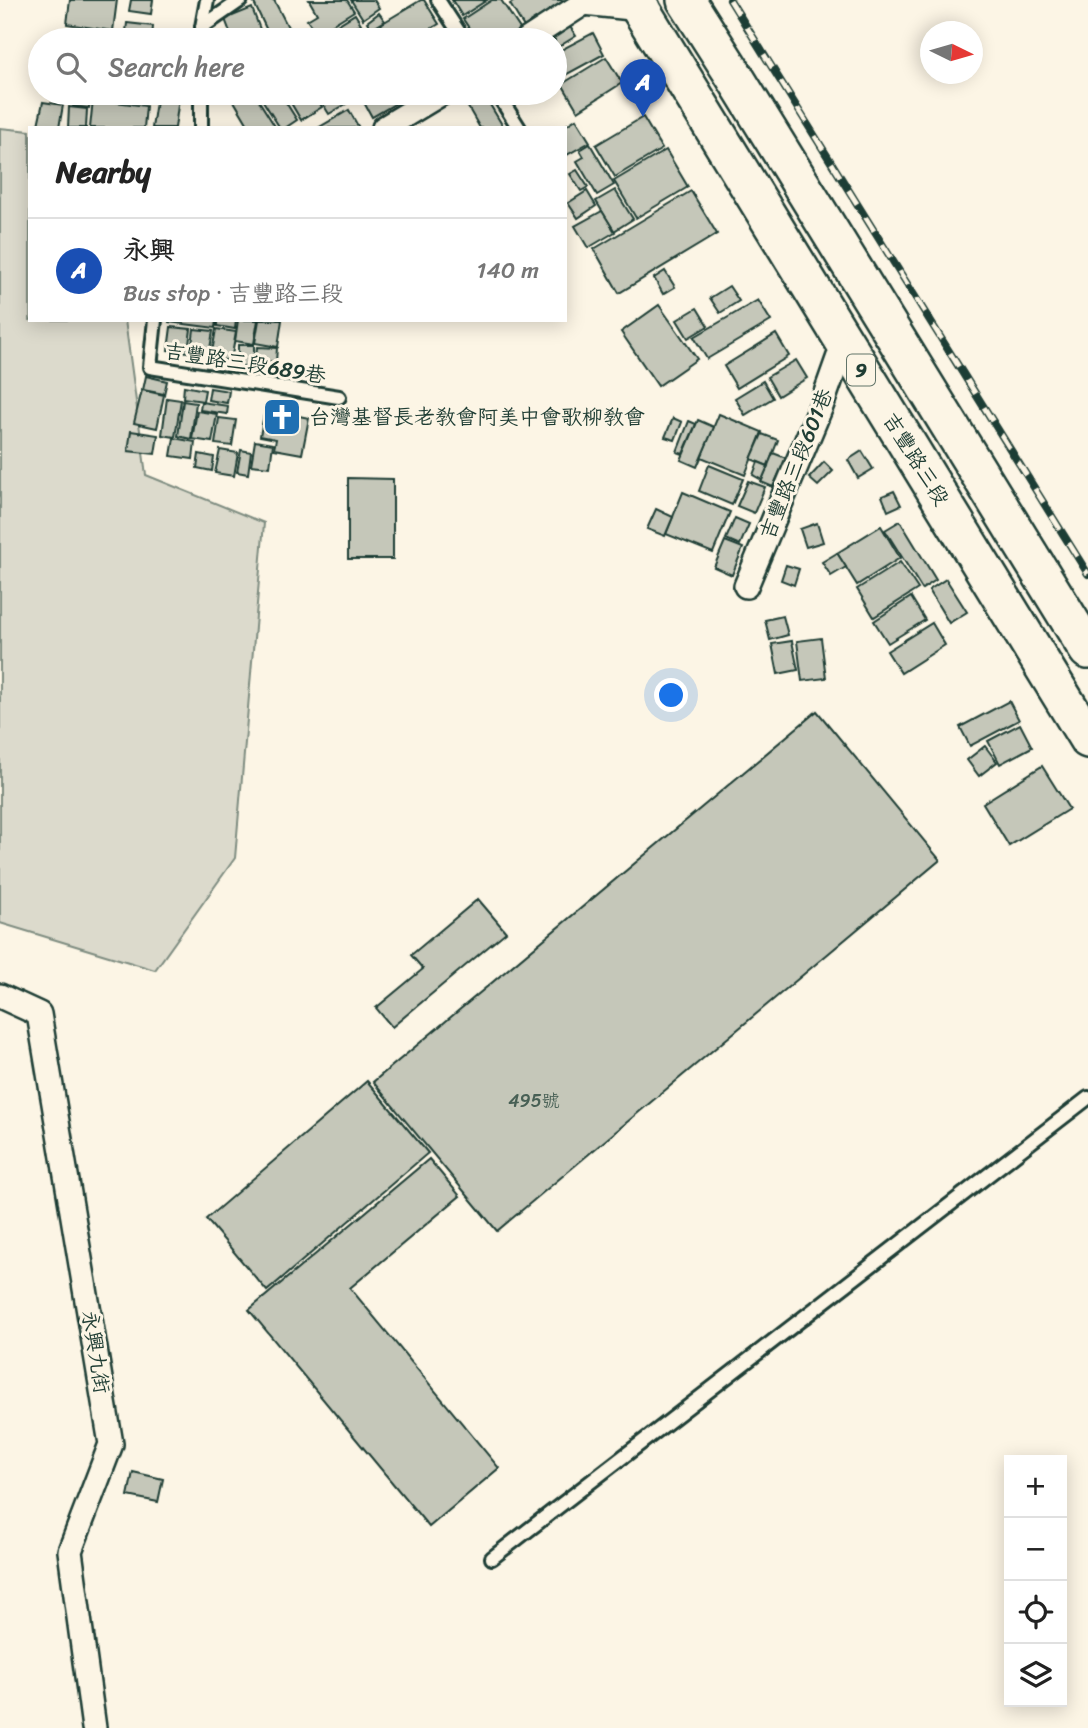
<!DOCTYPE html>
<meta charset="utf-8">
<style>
:root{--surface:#fff;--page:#f2f2f2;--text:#222;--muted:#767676;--line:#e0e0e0;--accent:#0f766e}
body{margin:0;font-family:Sriracha,"LXGW WenKai TC",sans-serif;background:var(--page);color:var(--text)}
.controls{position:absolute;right:21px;bottom:21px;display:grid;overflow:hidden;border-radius:0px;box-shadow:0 4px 18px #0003}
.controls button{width:63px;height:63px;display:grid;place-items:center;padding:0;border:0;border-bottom:2px solid var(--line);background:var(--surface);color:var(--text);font:35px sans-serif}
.compass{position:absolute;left:920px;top:21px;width:63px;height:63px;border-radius:50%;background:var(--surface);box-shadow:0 4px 18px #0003;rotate:95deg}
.you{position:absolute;left:672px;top:696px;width:24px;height:24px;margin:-18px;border:5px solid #fff;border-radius:50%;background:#1a73e8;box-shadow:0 0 0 10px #1a73e833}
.badge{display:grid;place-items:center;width:46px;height:46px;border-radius:50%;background:var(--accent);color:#fff;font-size:23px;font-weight:700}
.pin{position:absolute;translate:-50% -58px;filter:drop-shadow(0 2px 4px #0008)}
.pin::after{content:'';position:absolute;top:37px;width:24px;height:21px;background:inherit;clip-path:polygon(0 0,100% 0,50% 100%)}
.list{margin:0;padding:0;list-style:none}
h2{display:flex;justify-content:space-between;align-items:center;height:91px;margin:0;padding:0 28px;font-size:30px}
h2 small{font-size:23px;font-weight:400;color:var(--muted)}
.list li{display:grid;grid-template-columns:46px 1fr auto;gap:21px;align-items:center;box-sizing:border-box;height:105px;padding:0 28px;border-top:2px solid var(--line)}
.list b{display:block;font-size:26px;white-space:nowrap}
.list p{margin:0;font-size:23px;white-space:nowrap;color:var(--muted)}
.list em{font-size:23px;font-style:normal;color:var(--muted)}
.icon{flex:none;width:38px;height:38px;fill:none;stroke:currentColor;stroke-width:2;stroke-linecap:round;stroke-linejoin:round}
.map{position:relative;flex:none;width:1088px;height:1728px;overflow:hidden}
.search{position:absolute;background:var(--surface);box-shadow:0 4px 18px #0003;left:28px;top:28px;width:539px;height:77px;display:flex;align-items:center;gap:18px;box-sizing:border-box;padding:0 24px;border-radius:38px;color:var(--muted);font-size:26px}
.panel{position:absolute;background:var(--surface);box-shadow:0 4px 18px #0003;left:28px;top:126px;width:539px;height:196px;border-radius:0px}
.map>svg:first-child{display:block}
.green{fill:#dcdacc;stroke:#7e8c80;stroke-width:2}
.building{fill:#c5c7b9;stroke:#1f3d34;stroke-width:2}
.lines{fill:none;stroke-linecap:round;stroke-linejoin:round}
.lane-casing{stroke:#1f3d34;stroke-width:18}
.street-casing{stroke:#1f3d34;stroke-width:28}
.primary-casing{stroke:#1f3d34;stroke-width:42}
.lane{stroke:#fcf5e5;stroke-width:12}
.street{stroke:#fcf5e5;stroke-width:23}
.primary{stroke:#fcf5e5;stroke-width:37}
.rail-casing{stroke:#1f3d34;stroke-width:8}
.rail{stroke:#fcf5e5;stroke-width:5;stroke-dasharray:16;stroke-linecap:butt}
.labels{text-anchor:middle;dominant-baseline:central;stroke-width:6;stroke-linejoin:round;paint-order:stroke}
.number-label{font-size:18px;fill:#486055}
.shield{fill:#fcf5e5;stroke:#617469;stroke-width:2}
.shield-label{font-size:19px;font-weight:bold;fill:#1f3d34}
.street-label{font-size:21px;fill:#1f3d34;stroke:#fcf5e5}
.poi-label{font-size:21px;fill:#1f3d34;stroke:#fcf5e5;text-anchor:start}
</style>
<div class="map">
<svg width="1088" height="1728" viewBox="0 0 1088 1728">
<rect width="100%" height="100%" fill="#fcf5e5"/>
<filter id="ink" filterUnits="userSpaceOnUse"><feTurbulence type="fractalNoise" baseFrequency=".0143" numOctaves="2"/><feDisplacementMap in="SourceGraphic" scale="14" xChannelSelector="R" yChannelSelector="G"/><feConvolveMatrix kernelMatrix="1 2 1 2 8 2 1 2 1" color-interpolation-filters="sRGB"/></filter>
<g filter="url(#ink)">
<polygon class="green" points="0,128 30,131 30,320 125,320 146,475 264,523 235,858 155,970 0,923"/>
<g class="building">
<polygon points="70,0 117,0 113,31 67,24"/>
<polygon points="131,0 153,0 151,14 129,11"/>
<polygon points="255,0 274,0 289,29 271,39 253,1"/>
<polygon points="309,0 347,0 354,11 317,34 307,20 317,14"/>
<polygon points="351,0 374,0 379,8 363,19"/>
<polygon points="421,0 424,0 439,24 412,40 391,40 381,24"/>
<polygon points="452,0 487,0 462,16"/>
<polygon points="492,0 501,0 524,35 515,40 484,40 482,37 477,40 463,19"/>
<polygon points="516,0 572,0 527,32 510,4"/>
<polygon points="252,8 264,40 233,40 225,19"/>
<polygon points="379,13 385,21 372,29 367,22"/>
<polygon points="355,14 361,24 335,40 320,40 318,37"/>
<polygon points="565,19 576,36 555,49 555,40 534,40"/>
<polygon points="127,23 153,26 152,40 125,40"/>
<polygon points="593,33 604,54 560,78 555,68 555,53"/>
<polygon points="606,57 622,83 578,111 562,84"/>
<polygon points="75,93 91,93 89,108 73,106"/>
<polygon points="95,93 148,93 147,103 94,97"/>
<polygon points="248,93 254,93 276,128 250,128 234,101"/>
<polygon points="258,93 280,93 297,120 285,128 280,128"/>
<polygon points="285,93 314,93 322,107 301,120"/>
<polygon points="316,93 339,93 346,104 329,114"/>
<polygon points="373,93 409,93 410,95 372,117 362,99"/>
<polygon points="481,93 483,93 504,128 480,128 465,102"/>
<polygon points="505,93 531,93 514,105"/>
<polygon points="157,95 179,98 175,128 152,128"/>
<polygon points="93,99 146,106 144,128 90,128"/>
<polygon points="43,102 63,105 59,128 38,125"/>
<polygon points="69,107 87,109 86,128 68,128"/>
<polygon points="349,110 359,128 318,128"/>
<polygon points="643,117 662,149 615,177 596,145"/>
<polygon points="576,119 590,142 565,156 565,128 562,128"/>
<polygon points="590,144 614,185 597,195 577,161 584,157 580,150"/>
<polygon points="666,150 688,187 636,218 614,181"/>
<polygon points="577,170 588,187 581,191 570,174"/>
<polygon points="615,190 633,219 614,231 596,201"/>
<polygon points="587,191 596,206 578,218 568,203"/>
<polygon points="691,191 717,234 619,293 594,249"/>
<polygon points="602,211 615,232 588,248 575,226"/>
<polygon points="665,271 675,287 663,294 654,278"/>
<polygon points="729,286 739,301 720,313 710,298"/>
<polygon points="758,300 771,321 707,359 694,337"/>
<polygon points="659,305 697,359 658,386 621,332"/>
<polygon points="697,308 708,326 688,338 677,320"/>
<polygon points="169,320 216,320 215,328 169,322"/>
<polygon points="217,320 236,320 235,329 217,326"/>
<polygon points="238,320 258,320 254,344 235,341"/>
<polygon points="259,320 282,320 278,347 255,343"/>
<polygon points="171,327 191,329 188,352 168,350"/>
<polygon points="194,329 213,331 209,355 191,353"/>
<polygon points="216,329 236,332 231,361 211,358"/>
<polygon points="776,334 789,356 737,388 724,366"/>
<rect x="238" y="345" width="16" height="21"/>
<polygon points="257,347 277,348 276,362 256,360"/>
<polygon points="796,360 807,378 778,396 767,377"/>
<polygon points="146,376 167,381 164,394 143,390"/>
<polygon points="763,381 773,398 745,415 735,398"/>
<polygon points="184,386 205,390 203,401 183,398"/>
<polygon points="210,388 229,391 227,403 208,400"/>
<polygon points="142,390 164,395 157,428 134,423"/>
<polygon points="167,398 181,400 175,437 162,435"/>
<polygon points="183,401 196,403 191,439 178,436"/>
<polygon points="201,402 228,406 227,414 200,410"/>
<polygon points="265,409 309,418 302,454 274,449 276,439 260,436"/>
<polygon points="197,411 217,414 212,442 192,439"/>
<polygon points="719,414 762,432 745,475 701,457"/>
<polygon points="219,418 236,420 232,446 215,444"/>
<polygon points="673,418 682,422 675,440 665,437"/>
<polygon points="698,420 714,427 697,467 681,460"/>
<polygon points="689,421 696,424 683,454 677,452"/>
<polygon points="131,431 158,435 155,454 128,451"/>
<polygon points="762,434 778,440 768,466 751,459"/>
<polygon points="174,438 195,442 193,459 171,456"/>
<polygon points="255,441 273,444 270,467 251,465"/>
<polygon points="220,450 238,453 234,476 215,473"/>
<polygon points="241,450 251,452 248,474 237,472"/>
<polygon points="862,451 873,469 858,478 848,460"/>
<polygon points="773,453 786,458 773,487 761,482"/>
<polygon points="199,454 214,457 212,471 197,468"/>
<polygon points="758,462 768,466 762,480 753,475"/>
<polygon points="824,462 833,471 818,486 809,478"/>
<polygon points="709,465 743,479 732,505 699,491"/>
<polygon points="348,478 393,479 393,559 348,559"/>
<polygon points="748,481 765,487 754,513 737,506"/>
<polygon points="894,491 901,505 888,511 882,496"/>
<polygon points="683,492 730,512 713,553 666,534"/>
<polygon points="656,509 673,517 665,536 647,529"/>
<polygon points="735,518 749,524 740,545 726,539"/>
<polygon points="900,521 936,580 922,589 885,530"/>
<polygon points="817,523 823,542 806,547 800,529"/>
<polygon points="881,526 900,558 857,585 837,553"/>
<polygon points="725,541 743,548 732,575 714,567"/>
<polygon points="837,553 846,567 831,576 822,562"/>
<polygon points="900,562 918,589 874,617 857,589"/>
<polygon points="786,565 799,569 794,585 781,580"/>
<polygon points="946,579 967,612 949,623 929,590"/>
<polygon points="911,597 925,620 888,643 874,621"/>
<polygon points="783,616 788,635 770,640 765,620"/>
<polygon points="932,623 945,645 901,673 887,651"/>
<polygon points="821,638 826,678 802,681 797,641"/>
<polygon points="792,641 798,670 778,674 772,644"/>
<polygon points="1009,701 1019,720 970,746 960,727"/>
<polygon points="817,711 940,860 497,1231 373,1082"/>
<polygon points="1020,724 1032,747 1000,764 988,741"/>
<polygon points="985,746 997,762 979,776 967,760"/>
<polygon points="1042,766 1069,809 1009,846 983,803"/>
<polygon points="478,899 506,932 392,1027 376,1008 423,969 411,955"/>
<polygon points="367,1081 428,1153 267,1291 206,1219"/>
<polygon points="429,1159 460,1196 350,1288 499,1468 429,1527 249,1310"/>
<polygon points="133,1472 163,1479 158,1502 128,1496"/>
</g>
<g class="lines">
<defs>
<g id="lane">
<polyline points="438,0 464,40"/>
<polyline points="202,27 241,0"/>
<polyline points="202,40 202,27 207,0"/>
<polyline points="497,93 519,128"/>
<polyline points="201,128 201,93"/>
<polyline points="155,320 150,367 339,397"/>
<polyline points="492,1558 1088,1098"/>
</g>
<g id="street">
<polyline points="527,40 584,3 641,9 647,5"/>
<polyline points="384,128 442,93"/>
<polyline points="746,586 822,404 844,342"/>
<polyline points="0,996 39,1014 111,1444 70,1551 94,1728"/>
</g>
<g id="primary">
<polyline points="635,0 1088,739"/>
<polyline points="686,0 730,69 1088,650"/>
</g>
</defs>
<use href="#lane" class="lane-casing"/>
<use href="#street" class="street-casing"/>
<use href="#primary" class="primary-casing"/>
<use href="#lane" class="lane"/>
<use href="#street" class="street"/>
<use href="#primary" class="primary"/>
<defs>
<polyline id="rail" points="730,0 1088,574"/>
</defs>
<use href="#rail" class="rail-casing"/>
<use href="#rail" class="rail"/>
</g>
</g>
<defs>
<symbol id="church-square" viewBox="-11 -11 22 22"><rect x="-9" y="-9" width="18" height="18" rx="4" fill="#1f6fb2" stroke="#fcf5e5"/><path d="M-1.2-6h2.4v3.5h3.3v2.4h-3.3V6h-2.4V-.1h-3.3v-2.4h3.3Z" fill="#fff"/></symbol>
</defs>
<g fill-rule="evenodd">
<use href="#church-square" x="260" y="395" width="44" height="44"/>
</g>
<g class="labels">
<g class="number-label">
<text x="534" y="1101">495號</text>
</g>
<rect class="shield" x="847" y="354.5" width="28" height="31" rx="5"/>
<g class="shield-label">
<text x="861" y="370">9</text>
</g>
<g class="street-label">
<text transform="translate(245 363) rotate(9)">吉豐路三段689巷</text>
<text transform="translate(916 459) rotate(58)">吉豐路三段</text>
<text transform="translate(796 464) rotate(-68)">吉豐路三段601巷</text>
<text transform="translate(96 1352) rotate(81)">永興九街</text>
</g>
<g class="poi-label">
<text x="309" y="417">台灣基督長老教會阿美中會歌柳教會</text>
</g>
</g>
</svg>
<div class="controls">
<button>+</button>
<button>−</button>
<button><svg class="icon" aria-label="locate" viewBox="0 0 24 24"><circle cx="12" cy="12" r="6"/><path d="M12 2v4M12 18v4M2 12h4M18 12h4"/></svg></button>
<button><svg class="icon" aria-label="layers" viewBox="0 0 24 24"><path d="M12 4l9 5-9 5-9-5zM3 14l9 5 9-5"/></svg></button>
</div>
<svg class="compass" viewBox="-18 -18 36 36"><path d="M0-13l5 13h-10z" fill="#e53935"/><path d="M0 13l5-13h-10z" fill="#767676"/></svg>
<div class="you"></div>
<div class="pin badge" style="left:643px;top:117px;background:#1a4fb4">A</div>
<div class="search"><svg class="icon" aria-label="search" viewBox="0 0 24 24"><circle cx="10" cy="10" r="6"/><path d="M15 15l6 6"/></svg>Search here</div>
<section class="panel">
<h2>Nearby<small></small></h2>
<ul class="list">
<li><span class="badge" style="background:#1a4fb4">A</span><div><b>永興</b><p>Bus stop · 吉豐路三段</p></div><em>140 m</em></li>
</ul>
</section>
</div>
